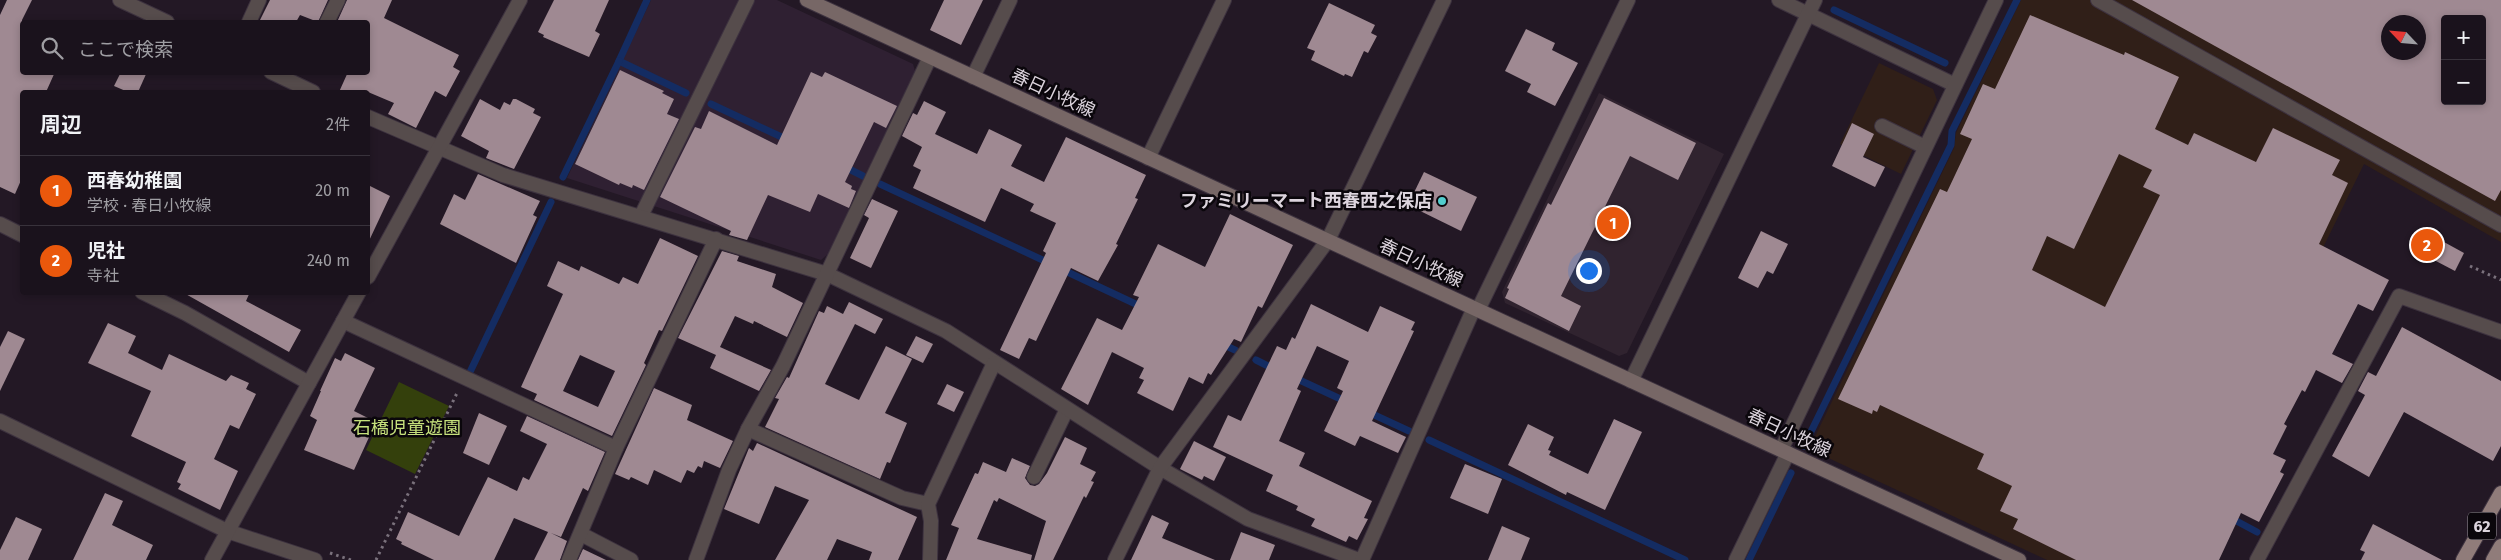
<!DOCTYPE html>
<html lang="ja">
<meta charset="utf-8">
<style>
:root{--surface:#1a121c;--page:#272029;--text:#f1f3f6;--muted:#9f9ea3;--line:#38323b;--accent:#ea580c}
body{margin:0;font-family:"Fira Sans","Noto Sans JP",sans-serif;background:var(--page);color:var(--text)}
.controls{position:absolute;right:15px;top:15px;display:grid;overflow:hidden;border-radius:5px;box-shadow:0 2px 8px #0003}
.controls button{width:45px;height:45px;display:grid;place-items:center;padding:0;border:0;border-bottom:1px solid var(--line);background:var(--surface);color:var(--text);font:25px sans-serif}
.compass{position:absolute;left:2381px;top:15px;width:45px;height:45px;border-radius:50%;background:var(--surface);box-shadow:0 2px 8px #0003;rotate:296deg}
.you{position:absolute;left:1588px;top:270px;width:18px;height:18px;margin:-12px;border:4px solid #fff;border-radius:50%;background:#1a73e8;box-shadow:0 0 0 8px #1a73e833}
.badge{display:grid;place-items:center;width:32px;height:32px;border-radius:50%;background:var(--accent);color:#fff;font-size:16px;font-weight:700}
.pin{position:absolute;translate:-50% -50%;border:2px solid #fff;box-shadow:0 1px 5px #0006}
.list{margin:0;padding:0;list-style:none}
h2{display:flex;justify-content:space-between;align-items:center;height:65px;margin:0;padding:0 20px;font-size:21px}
h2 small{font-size:16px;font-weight:400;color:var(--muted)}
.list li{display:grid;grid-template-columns:32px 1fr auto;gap:15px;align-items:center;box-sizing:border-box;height:70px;padding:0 20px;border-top:1px solid var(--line)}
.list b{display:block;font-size:19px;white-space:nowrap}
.list p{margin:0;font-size:16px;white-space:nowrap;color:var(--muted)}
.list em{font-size:16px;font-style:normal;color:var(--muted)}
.icon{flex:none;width:28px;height:28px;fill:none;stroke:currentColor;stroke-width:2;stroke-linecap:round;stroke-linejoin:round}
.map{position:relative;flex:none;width:2501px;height:560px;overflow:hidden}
.search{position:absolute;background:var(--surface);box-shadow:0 2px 8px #0003;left:20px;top:20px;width:350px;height:55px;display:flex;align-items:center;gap:12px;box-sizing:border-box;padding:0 18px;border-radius:5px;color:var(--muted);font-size:19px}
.panel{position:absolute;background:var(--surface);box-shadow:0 2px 8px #0003;left:20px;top:90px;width:350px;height:205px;border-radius:5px}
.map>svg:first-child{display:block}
.built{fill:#2f2032}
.industrial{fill:#301f18;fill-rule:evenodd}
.education{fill:#30232f}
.green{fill:#34400c}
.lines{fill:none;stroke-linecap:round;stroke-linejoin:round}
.stream{stroke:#142c62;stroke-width:7}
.building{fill:#9f8992;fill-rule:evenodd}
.service-casing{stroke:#3d323f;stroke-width:16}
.minor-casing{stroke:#3d323f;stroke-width:16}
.tertiary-casing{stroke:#3d323f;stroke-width:16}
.secondary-casing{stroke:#3d323f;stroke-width:16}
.primary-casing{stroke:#3d323f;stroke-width:16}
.path{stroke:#7a717c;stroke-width:3;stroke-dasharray:2.5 4;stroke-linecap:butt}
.service{stroke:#564c4c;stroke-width:14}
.minor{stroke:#564c4c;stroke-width:14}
.tertiary{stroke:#564c4c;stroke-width:14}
.secondary{stroke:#776766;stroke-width:14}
.primary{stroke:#907c7a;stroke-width:14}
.poi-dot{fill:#52cdce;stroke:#0a060b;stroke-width:2}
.labels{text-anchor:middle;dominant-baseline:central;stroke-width:5;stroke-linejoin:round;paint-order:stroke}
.shield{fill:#0a060b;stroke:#9d969e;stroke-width:1}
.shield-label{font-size:16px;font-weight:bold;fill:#dcd4dd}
.street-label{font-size:18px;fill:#dcd4dd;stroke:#0a060b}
.poi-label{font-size:18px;font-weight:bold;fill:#dcd4dd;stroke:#0a060b;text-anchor:end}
.park-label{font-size:18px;fill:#c6e17c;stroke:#0a060b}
</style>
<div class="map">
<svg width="2501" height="560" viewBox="0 0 2501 560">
<rect width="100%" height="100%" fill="#231825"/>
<polygon class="built" points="651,0 777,0 913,64 915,71 828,254 821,260 567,178"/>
<g class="industrial">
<path d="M2021,0H2501V242L2364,164L2200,499L2161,560H2047L1809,449L1954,148L1956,133ZM2445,19H2482V101H2445ZM2388,22H2418V52H2388Z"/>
<polygon points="1879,63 1933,89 1937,100 1901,174 1840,144"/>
</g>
<polygon class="education" points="1599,93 1724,154 1627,353 1619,356 1505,303 1502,292"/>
<polygon class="green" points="399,382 449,406 415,474 366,450"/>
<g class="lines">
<g class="stream">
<polyline points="647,0 619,61 686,93"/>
<polyline points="1834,10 1945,63"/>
<polyline points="711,104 788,140"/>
<polyline points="843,166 863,176"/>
<polyline points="563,177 619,61"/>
<polyline points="880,184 1049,263"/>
<polyline points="1061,269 1142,307"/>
<polyline points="1222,344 1235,350"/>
<polyline points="1256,360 1274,369"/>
<polyline points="470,372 551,202"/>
<polyline points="1293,377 1347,402"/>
<polyline points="1368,412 1409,431"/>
<polyline points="1429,440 1685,560"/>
<polyline points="1804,446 1951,145 1952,131 2017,0"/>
<polyline points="2229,517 2257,532"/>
<polyline points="1749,560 1791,473"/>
</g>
</g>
<g class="building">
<polygon points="7,0 32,0 22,20 22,72 55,72 46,92 22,92 22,178 15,194 0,187 0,15"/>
<polygon points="270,0 328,0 318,22 300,15 296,22 259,22"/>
<polygon points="347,0 392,0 384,18 459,55 453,67 460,71 446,97 435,91 416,128 388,114 394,103 368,92 339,92 348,72 368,72 368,22 337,22"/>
<polygon points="554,0 609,0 595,31 600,34 589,57 543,37 544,35 538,32"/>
<polygon points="944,0 983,0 961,45 930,30"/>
<path d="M2132,0H2501V190L2495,201ZM2445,19H2482V101H2445ZM2388,22H2418V52H2388Z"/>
<polygon points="1329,3 1375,25 1371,33 1377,36 1368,53 1364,51 1352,77 1345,74 1344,76 1311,60 1315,51 1307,48"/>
<path d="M2030,15L2124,55L2125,52L2179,77L2155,129L2188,145L2194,133L2256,162L2273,128L2340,160L2332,175L2348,183L2319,244L2389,280L2373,311L2358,304L2332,354L2353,364L2342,383L2316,370L2305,392L2302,390L2284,424L2287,426L2273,454L2286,460L2280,472L2284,474L2259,522L2241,513L2219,560H2076L2013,529L2018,519L2000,511L2012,486L1977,469L1984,454L1880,405L1877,412L1873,410L1872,414L1838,399L1940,189L1947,192L1972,139L1960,134L1983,84L1995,89ZM2119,154L2152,170L2143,187L2160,195L2105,307L2032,270L2047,236L2074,249Z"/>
<polygon points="1526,29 1555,43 1552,50 1578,63 1555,106 1527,92 1531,84 1505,71"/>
<polygon points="620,70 664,91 662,93 674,99 667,114 679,119 644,190 633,185 632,188 620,183 619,185 575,164"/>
<polygon points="121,72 147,72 138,92 128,92 114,86"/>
<polygon points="811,72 822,77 825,72 897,106 886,128 874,122 845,182 852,186 851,189 856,191 849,208 818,194 810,212 768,195 747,240 729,235 731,231 660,197 695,127 701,129 709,111 777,145"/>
<polygon points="1604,98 1696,143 1678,180 1630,156 1561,296 1581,306 1569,331 1505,298 1509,289 1507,288 1548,203 1551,205"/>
<polygon points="480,99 500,110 504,102 510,105 513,99 516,99 535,109 533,113 541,117 514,169 486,158 489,151 461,136"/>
<polygon points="924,101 946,112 935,134 977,154 989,129 1022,145 1011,166 1044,182 1066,137 1146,175 1135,198 1138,199 1116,244 1118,245 1098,281 1071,268 1036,341 1029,338 1019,359 1000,350 1046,253 1043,251 1056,223 1030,211 1034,204 1001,188 985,222 913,188 921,170 913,166 922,147 902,136 913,113 917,115"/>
<polygon points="1852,123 1874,134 1863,157 1885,167 1875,187 1832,166"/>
<polygon points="1424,172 1477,197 1461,231 1408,205"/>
<polygon points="478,174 540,201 533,215 537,217 516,263 440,224 454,194 465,200"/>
<polygon points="368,185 390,196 368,243"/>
<polygon points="872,199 898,211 871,268 850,258 869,218 864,215"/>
<polygon points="1230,214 1293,245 1262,308 1258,306 1241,342 1234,339 1211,375 1208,373 1203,384 1189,377 1173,411 1137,393 1144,380 1139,378 1144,368 1112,352 1088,405 1061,389 1097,318 1122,330 1139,297 1133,295 1158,244 1205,267"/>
<polygon points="1761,231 1788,244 1773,274 1767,271 1758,288 1738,278"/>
<path d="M660,238L698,256L662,331L659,330L644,363L646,365L612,436L534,400L537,394L521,387L563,294L547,286L558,261L579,271L581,266L619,284L623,277L638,284ZM580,355L615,371L598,407L563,391Z"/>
<polygon points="2444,242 2464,253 2455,271 2434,260"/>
<polygon points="722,251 739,256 737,261 776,274 772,287 803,303 787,337 754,321 753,324 735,316 720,347 771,370 759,391 710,368 716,355 678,338"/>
<polygon points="182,292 250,292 246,301 301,330 289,352"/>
<polygon points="849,302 883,319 875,334 855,324 825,384 859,400 886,346 912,359 885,413 907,423 890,463 887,462 880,479 765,427 779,399 775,398 787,377 789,378 819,311 824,313 827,306 843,314"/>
<polygon points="1311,304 1368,332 1380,306 1415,322 1411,330 1414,331 1372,421 1406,437 1398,453 1360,436 1355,446 1324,431 1343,391 1337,388 1349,361 1317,346 1297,389 1301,391 1279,441 1305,453 1299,466 1372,501 1364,518 1368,519 1357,540 1349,536 1346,542 1311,526 1315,519 1296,510 1298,506 1266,491 1273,475 1213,447 1228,415 1241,421 1277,346 1286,350 1292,337 1295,339"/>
<polygon points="108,323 136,336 128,353 162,370 169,354 226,381 231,375 249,383 246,389 256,394 239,429 230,425 214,459 238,471 220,510 178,489 181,484 177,482 186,462 131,436 151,391 88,363"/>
<polygon points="2402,327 2501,381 2501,446 2493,461 2404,412 2369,477 2332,456 2365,395 2358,391 2368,372 2376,376"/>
<polygon points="8,331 25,339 0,391 0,347"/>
<polygon points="916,336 933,344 923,363 906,355"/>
<polygon points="345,353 375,368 354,411 376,422 354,470 304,450 317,420 310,416 321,391 320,391 335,358 341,361"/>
<polygon points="947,384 964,392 954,412 937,404"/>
<polygon points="654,388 692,405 687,420 733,441 720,468 704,461 702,468 698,466 694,473 687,470 681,483 654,470 648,485 631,477 629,480 615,474"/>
<polygon points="479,413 507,426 489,465 463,453"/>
<polygon points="527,416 605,452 588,491 583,488 561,537 551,533 567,541 560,560 534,560 548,532 514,518 494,560 434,560 401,544 402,542 396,539 408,512 459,536 488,477 517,491 523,477 529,480 547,444 520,431"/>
<polygon points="1614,419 1642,432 1605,510 1567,492 1566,495 1508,465 1528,424 1554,437 1548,450 1551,451 1549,455 1588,474"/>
<polygon points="1065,437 1087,448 1080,464 1096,472 1091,481 1094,482 1086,498 1084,496 1053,560 1034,560 1046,521 999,498 997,502 994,500 977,539 1032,555 1031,560 946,560 959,528 951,525 975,473 978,474 983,462 1006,472 1012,458 1030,466 1025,478 1030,485 1035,486 1039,484 1047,473"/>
<polygon points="1194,441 1226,457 1214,481 1204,476 1202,480 1180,469"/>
<polygon points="757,443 917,517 898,560 869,560 872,552 837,539 827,560 775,560 809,500 775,486 759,524 724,509 749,448 753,451"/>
<polygon points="1465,464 1502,479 1488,514 1450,498"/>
<polygon points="105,493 123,501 112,525 153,545 146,560 73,560"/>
<polygon points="1152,515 1169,523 1162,538 1215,560 1131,560"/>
<polygon points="16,517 42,529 28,560 0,560 0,550"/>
<polygon points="2373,524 2442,560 2361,560 2365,552 2360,550"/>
<polygon points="1502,526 1530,538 1521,560 1488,560"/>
<polygon points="1241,532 1275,545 1269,560 1230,560"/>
<polygon points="583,549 606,560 578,560"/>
</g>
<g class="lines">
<defs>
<g id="service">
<polyline points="2098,0 2501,225"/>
<polyline points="1882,126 1925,147"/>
<polyline points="641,216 747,0"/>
<polyline points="1034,477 1067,409"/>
</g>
<g id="minor">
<polyline points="120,0 167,22"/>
<polyline points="1779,0 1955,85"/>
<polyline points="249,22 259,0"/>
<polyline points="327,22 338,0"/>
<polyline points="271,72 313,92"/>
<polyline points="973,77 1010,0"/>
<polyline points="368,117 503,175 827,274 946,331 1160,468 1248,519 1359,560"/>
<polyline points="1148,158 1224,0"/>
<polyline points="0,224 22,235"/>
<polyline points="142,292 185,313 309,383"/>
<polyline points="1478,310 1628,0"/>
<polyline points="343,321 616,448"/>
<polyline points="1631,381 1815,0"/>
<polyline points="0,421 227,531 315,560"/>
<polyline points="748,429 902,498 928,504"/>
<polyline points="1781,450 1996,0"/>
<polyline points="581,534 631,560"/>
<polyline points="569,560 616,448 716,239"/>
<polyline points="696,560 729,470 748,429 783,366 930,57"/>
<polyline points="930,560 931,521 928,504 994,363"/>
<polyline points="1115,560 1160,468 1328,240 1444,0"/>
<polyline points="1362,560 1474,308"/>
<polyline points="1736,560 1788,453"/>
<polyline points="2257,560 2399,296 2501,332"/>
</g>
<g id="tertiary">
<polyline points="368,277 520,0"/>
<polyline points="212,560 359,292"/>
</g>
<polyline id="secondary" points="807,0 2019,560"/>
<g id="primary">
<polyline points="2463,560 2501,493"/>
<polyline points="2493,560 2501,546"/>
</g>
</defs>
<use href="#service" class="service-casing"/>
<use href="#minor" class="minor-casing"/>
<use href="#tertiary" class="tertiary-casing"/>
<use href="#secondary" class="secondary-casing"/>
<use href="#primary" class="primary-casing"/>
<g class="path">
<polyline points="2470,266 2501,280"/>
<polyline points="330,553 351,560"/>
<polyline points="376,560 457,393"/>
</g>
<use href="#service" class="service"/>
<use href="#minor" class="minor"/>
<use href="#tertiary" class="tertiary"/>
<use href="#secondary" class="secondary"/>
<use href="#primary" class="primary"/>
</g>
<circle class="poi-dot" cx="1442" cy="201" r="5"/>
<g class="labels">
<rect class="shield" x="2468" y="512.5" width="28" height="27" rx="4"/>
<g class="shield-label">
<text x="2482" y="526">62</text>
</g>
<g class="street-label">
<text transform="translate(1053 93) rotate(25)">春日小牧線</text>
<text transform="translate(1421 263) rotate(25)">春日小牧線</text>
<text transform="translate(1789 433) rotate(25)">春日小牧線</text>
</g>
<g class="poi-label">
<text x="1432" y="201">ファミリーマート西春西之保店</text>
</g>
<g class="park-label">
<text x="407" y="428">石橋児童遊園</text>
</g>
</g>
</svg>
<div class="controls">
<button>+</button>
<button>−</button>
</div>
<svg class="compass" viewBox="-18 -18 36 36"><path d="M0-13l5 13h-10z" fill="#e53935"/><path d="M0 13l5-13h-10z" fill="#9f9ea3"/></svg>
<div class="you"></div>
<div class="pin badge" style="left:1613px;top:223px">1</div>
<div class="pin badge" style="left:2427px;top:245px">2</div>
<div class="search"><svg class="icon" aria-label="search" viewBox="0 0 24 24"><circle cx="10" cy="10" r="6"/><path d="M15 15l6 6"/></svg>ここで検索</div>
<section class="panel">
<h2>周辺<small>2件</small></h2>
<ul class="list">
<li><span class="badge">1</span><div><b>西春幼稚園</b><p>学校 · 春日小牧線</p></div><em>20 m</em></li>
<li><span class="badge">2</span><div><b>児社</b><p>寺社</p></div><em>240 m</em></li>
</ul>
</section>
</div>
